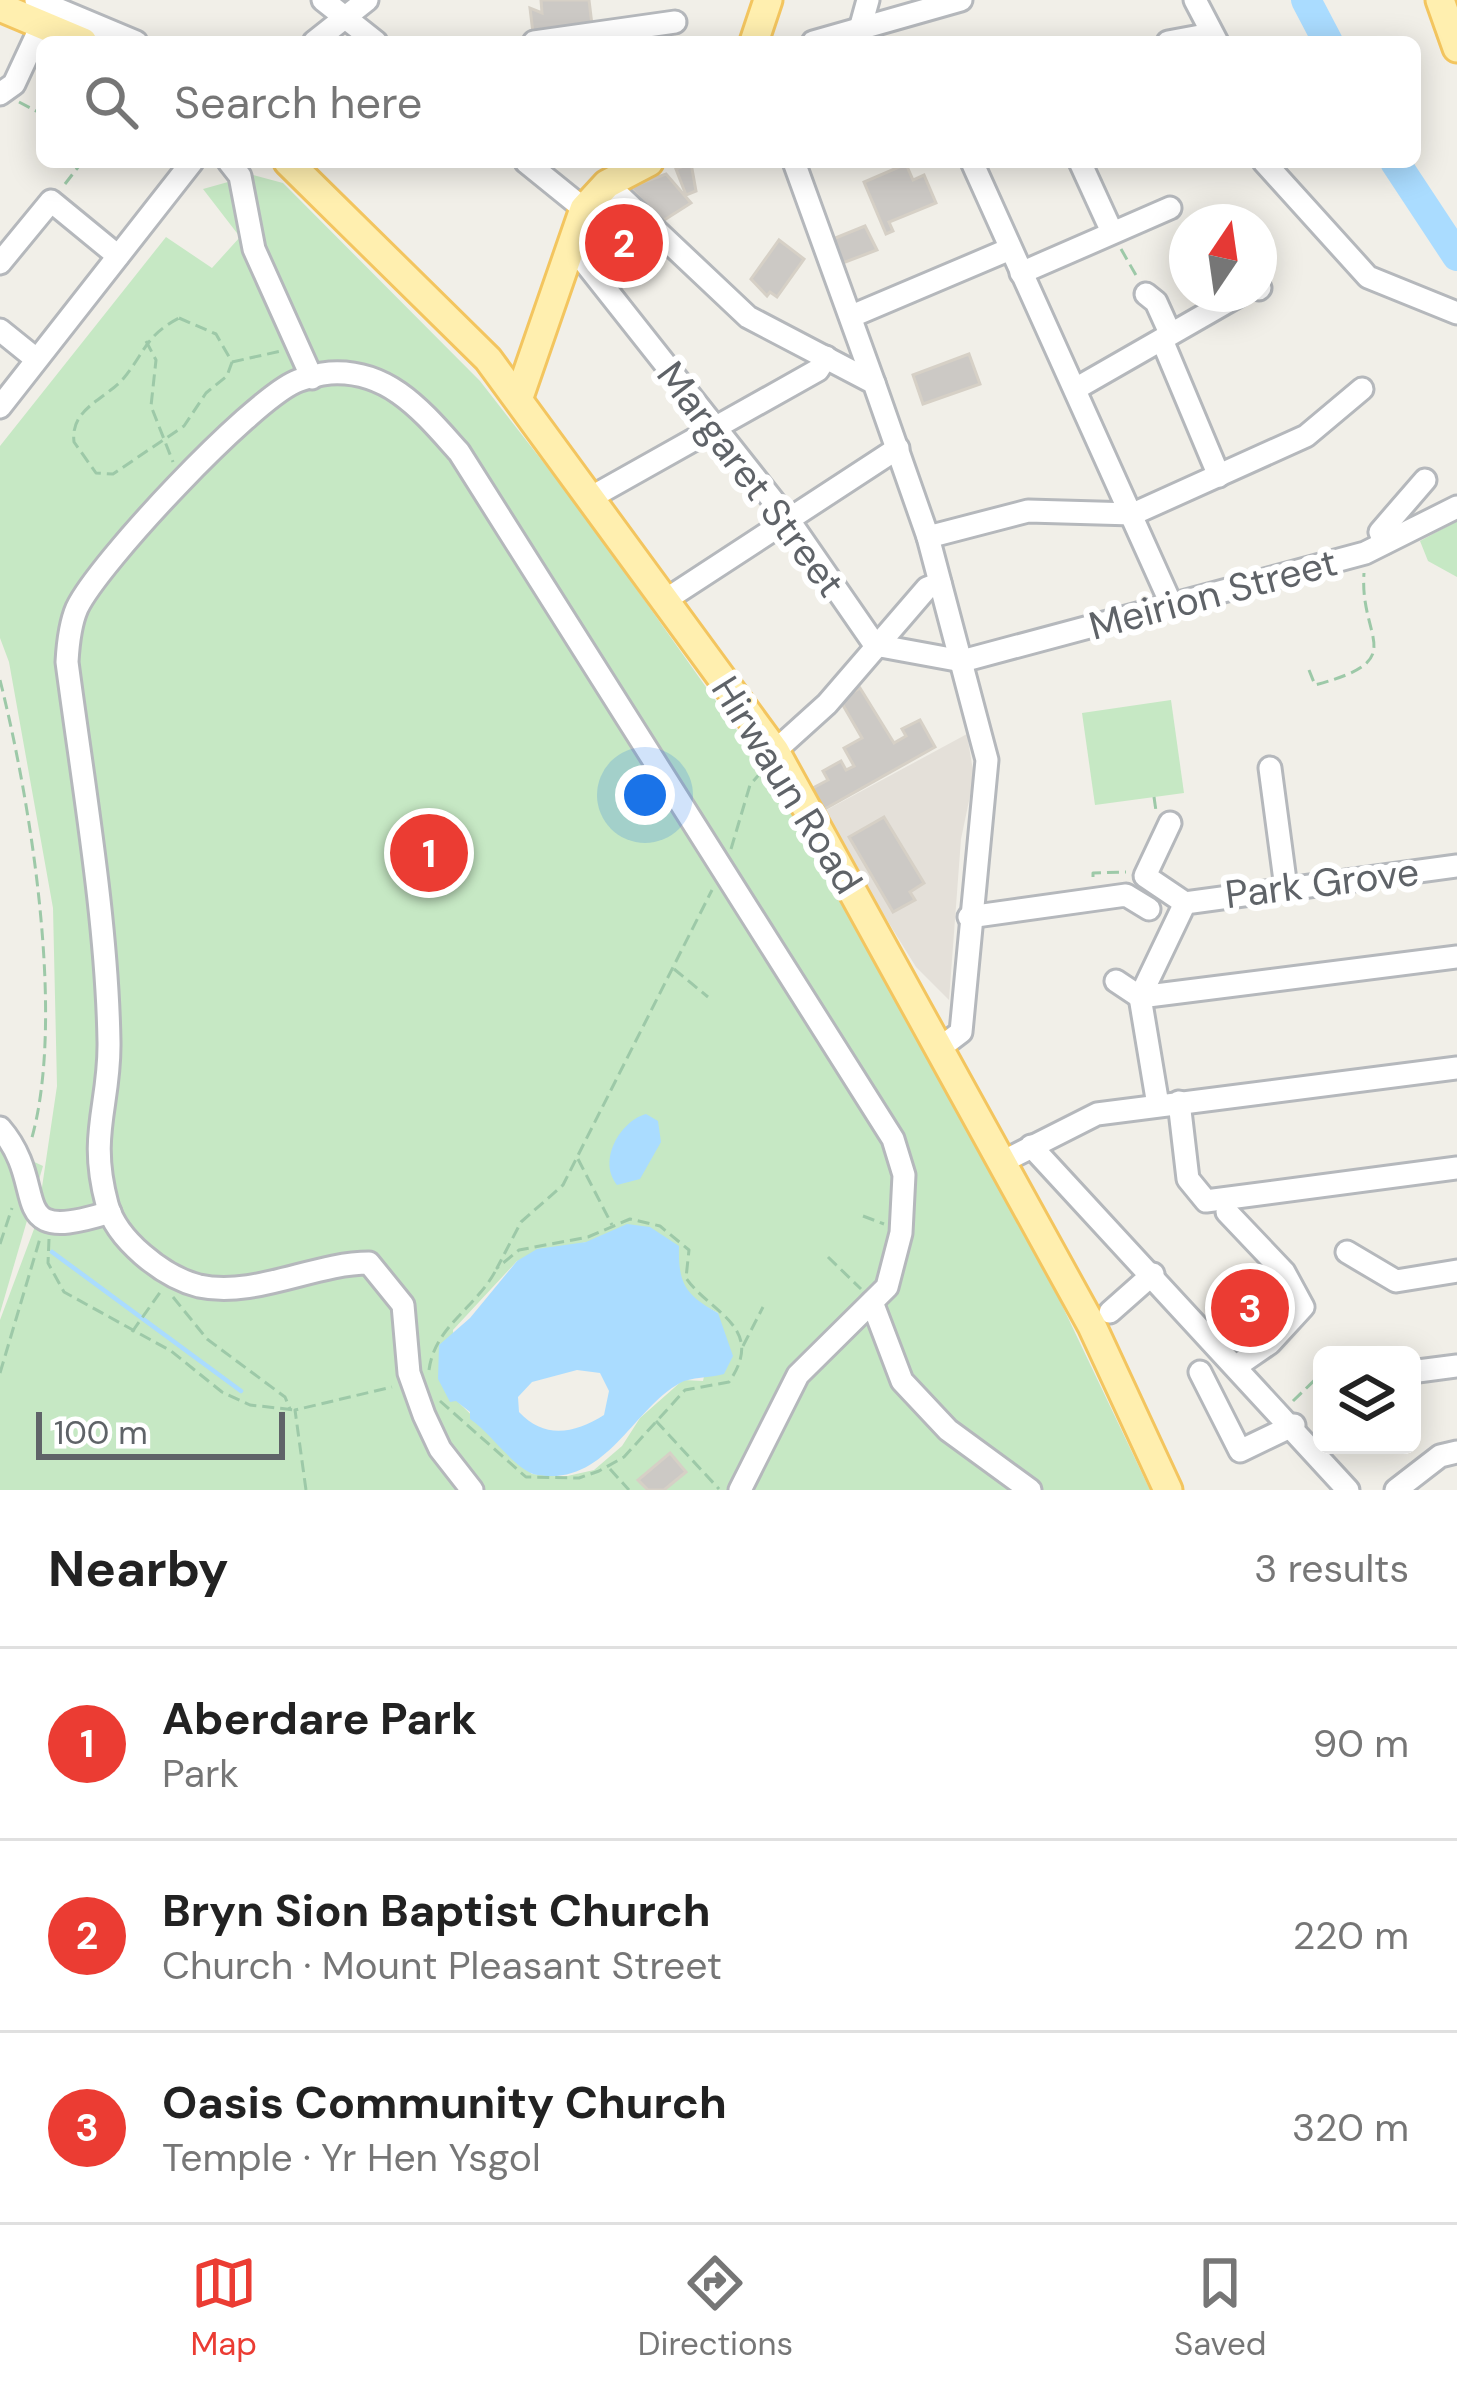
<!DOCTYPE html>
<meta charset="utf-8">
<style>
:root{--surface:#fff;--page:#f2f2f2;--text:#222;--muted:#767676;--line:#e0e0e0;--accent:#eb3c33}
body{margin:0;font-family:"DM Sans",sans-serif;background:var(--page);color:var(--text)}
.controls{position:absolute;right:36px;bottom:36px;display:grid;overflow:hidden;border-radius:18px;box-shadow:0 6px 30px #0003}
.controls button{width:108px;height:108px;display:grid;place-items:center;padding:0;border:0;border-bottom:3px solid var(--line);background:var(--surface);color:var(--text);font:60px sans-serif}
.compass{position:absolute;left:1169px;top:204px;width:108px;height:108px;border-radius:50%;background:var(--surface);box-shadow:0 6px 30px #0003;rotate:13deg}
.scale{position:absolute;left:36px;bottom:30px;width:249px;box-sizing:border-box;padding-left:12px;border:6px solid #5f6368;border-top:0;font-size:33px;line-height:42px;white-space:nowrap;color:#5f6368;-webkit-text-stroke:9px #fff;paint-order:stroke}
.you{position:absolute;left:645px;top:795px;width:42px;height:42px;margin:-30px;border:9px solid #fff;border-radius:50%;background:#1a73e8;box-shadow:0 0 0 18px #1a73e833}
.badge{display:grid;place-items:center;width:78px;height:78px;border-radius:50%;background:var(--accent);color:#fff;font-size:39px;font-weight:700}
.pin{position:absolute;translate:-50% -50%;border:6px solid #fff;box-shadow:0 3px 12px #0006}
.list{margin:0;padding:0;list-style:none}
h2{display:flex;justify-content:space-between;align-items:center;height:156px;margin:0;padding:0 48px;font-size:51px}
h2 small{font-size:39px;font-weight:400;color:var(--muted)}
.list li{display:grid;grid-template-columns:78px 1fr auto;gap:36px;align-items:center;box-sizing:border-box;height:192px;padding:0 48px;border-top:3px solid var(--line)}
.list b{display:block;font-size:45px;white-space:nowrap}
.list p{margin:0;font-size:39px;white-space:nowrap;color:var(--muted)}
.list em{font-size:39px;font-style:normal;color:var(--muted)}
.icon{flex:none;width:66px;height:66px;fill:none;stroke:currentColor;stroke-width:2;stroke-linecap:round;stroke-linejoin:round}
.map{position:relative;flex:none;width:1457px;height:1490px;overflow:hidden}
.search{position:absolute;background:var(--surface);box-shadow:0 6px 30px #0003;left:36px;right:36px;top:36px;height:132px;display:flex;align-items:center;gap:30px;box-sizing:border-box;padding:0 42px;border-radius:18px;color:var(--muted);font-size:45px}
.sheet{height:732px;background:var(--surface)}
nav{display:flex;justify-content:space-around;align-items:center;box-sizing:border-box;height:168px;border-top:3px solid var(--line);background:var(--surface);font-size:33px;color:var(--muted)}
nav a{display:grid;justify-items:center;gap:6px}
nav .on{color:var(--accent)}
.map>svg:first-child{display:block}
.education{fill:#e4e0d9}
.green{fill:#c6e8c4;fill-rule:evenodd}
.water{fill:#aadcff;fill-rule:evenodd}
.lines{fill:none;stroke-linecap:round;stroke-linejoin:round}
.stream{stroke:#aadcff;stroke-width:4.5}
.river{stroke:#aadcff;stroke-width:30}
.building{fill:#ccc9c5;stroke:#d6d0c6;stroke-width:3}
.minor-casing{stroke:#b5b8bc;stroke-width:27}
.major-casing{stroke:#f3c55f;stroke-width:33}
.path{stroke:#9dc9a8;stroke-width:3;stroke-dasharray:12 6;stroke-linecap:butt}
.minor{stroke:#fff;stroke-width:21}
.major{stroke:#ffefaf;stroke-width:27}
.labels{text-anchor:middle;dominant-baseline:central;stroke-width:12;stroke-linejoin:round;paint-order:stroke}
.street-label{font-size:39px;fill:#5f6368;stroke:#fff}
</style>
<div class="map">
<svg width="1457" height="1490" viewBox="0 0 1457 1490">
<rect width="100%" height="100%" fill="#f1efe8"/>
<polygon class="education" points="967,734 974,777 961,839 949,1000 916,967 821,813"/>
<g class="green">
<path d="M253,175L283,183L480,381L579,508L784,797L1060,1301L1150,1490H0V1320L37,1221L57,1086L53,908L9,662L0,638V446L166,237L212,268L240,237L203,189ZM586,1242L678,1281L693,1300L718,1313L703,1381L683,1380L640,1418L622,1446L594,1470L563,1477L532,1474L456,1400L453,1330L517,1261Z"/>
<polygon points="1457,521 1457,577 1428,561 1420,541"/>
<polygon points="1171,700 1184,793 1095,805 1082,713"/>
<polygon points="0,1146 43,1166 0,1313"/>
</g>
<g class="water">
<path d="M646,1114L658,1121L661,1142L640,1179L617,1185C597,1161 620,1121 646,1114Z"/>
<path d="M627,1224L650,1227L679,1246C678,1283 685,1295 718,1313L733,1356L724,1374C711,1378 690,1377 680,1383C631,1410 605,1490 533,1474C511,1465 491,1433 470,1419V1412L456,1401L450,1402L438,1379L439,1345L470,1318L517,1261L537,1249L586,1242ZM577,1370L600,1373L609,1391L604,1415C574,1434 544,1439 519,1412L518,1397L532,1382Z"/>
</g>
<g class="lines">
<polyline class="stream" points="52,1252 241,1391"/>
<g class="river">
<polyline points="1306,0 1328,42"/>
<polyline points="1395,162 1457,256"/>
</g>
</g>
<g class="building">
<polygon points="541,0 589,0 592,25 533,33 530,8 542,13"/>
<polygon points="691,163 696,191 686,195 676,169"/>
<polygon points="906,164 913,180 924,175 936,203 889,222 893,231 886,234 864,182"/>
<polygon points="666,174 691,203 661,222 630,187"/>
<polygon points="613,208 662,254 647,269 638,273 621,252 615,258 589,234"/>
<polygon points="865,226 877,250 840,264 833,239"/>
<polygon points="779,240 804,259 777,297 770,292 767,296 751,279"/>
<polygon points="969,354 980,384 923,404 913,375"/>
<polygon points="860,688 894,743 906,736 902,729 920,720 935,747 823,810 811,789 828,780 823,771 841,761 846,770 854,766 844,748 862,738 840,700"/>
<polygon points="884,817 924,883 910,892 915,900 893,912 849,837"/>
<polygon points="1257,1269 1289,1315 1252,1348 1213,1302 1249,1270"/>
<polygon points="670,1453 686,1472 664,1490 648,1490 638,1480"/>
</g>
<g class="lines">
<defs>
<g id="minor">
<polyline points="36,0 136,42"/>
<polyline points="323,0 376,42"/>
<polyline points="1195,0 1217,42"/>
<polyline points="860,29 868,0"/>
<polyline points="314,42 367,0"/>
<polyline points="534,42 675,22"/>
<polyline points="813,42 961,0"/>
<polyline points="1168,42 1211,34"/>
<polyline points="0,94 14,84 42,24"/>
<polyline points="229,162 240,176 254,249 312,378"/>
<polyline points="526,162 584,209"/>
<polyline points="794,162 874,383"/>
<polyline points="972,162 1172,606"/>
<polyline points="1080,162 1112,232"/>
<polyline points="1264,162 1368,277 1457,313"/>
<polyline points="607,184 748,317 874,383 928,537 987,760 961,1032 940,1048"/>
<polyline points="571,245 790,522 875,645 962,661 1365,553 1457,507"/>
<polyline points="0,263 51,201 118,256"/>
<polyline points="1021,273 1170,208"/>
<polyline points="1259,289 1260,288"/>
<polyline points="1146,294 1156,302 1170,333"/>
<polyline points="852,316 1010,249"/>
<polyline points="0,330 36,359"/>
<polyline points="1162,340 1219,476"/>
<polyline points="1077,388 1241,294"/>
<polyline points="0,407 192,162"/>
<polyline points="590,498 818,370 826,357"/>
<polyline points="928,537 1028,511 1133,514 1306,436 1362,389"/>
<polyline points="1384,543 1380,532 1425,480"/>
<polyline points="667,599 898,448"/>
<polyline points="775,751 827,704 927,588 940,583"/>
<polyline points="1270,768 1286,888"/>
<polyline points="1170,823 1145,876 1185,903"/>
<polyline points="969,917 1126,895 1149,909"/>
<polyline points="1116,981 1140,997 1457,957"/>
<polyline points="1179,1102 1188,1179 1206,1201 1457,1168"/>
<polyline points="1158,1105 1140,997 1185,903 1457,866"/>
<path d="M0,1128C52,1188 0,1247 110,1212"/>
<polyline points="1031,1146 1348,1490"/>
<polyline points="1004,1161 1097,1114 1457,1068"/>
<polyline points="1227,1212 1284,1272 1303,1307 1270,1343 1238,1365"/>
<polyline points="1347,1252 1396,1281 1457,1271"/>
<polyline points="872,1302 902,1381 948,1430 1030,1490"/>
<polyline points="1110,1312 1153,1274"/>
<polyline points="1418,1371 1457,1366"/>
<polyline points="1200,1372 1240,1451 1294,1425"/>
<path d="M472,1490L440,1449L424,1415L409,1373L403,1305L369,1263C314,1263 255,1298 199,1286C163,1277 116,1239 107,1204C88,1134 110,1105 109,1042C107,920 83,784 67,662C68,644 70,624 77,608C99,562 249,403 295,382C304,378 320,374 330,373C389,369 423,412 459,452L893,1139L904,1175L901,1233L887,1287L798,1375L740,1490"/>
<polyline points="1396,1490 1440,1456 1457,1452"/>
</g>
<g id="major">
<polyline points="1440,0 1457,48"/>
<polyline points="0,7 83,42"/>
<polyline points="754,42 768,0"/>
<polyline points="288,162 488,359 775,751 1092,1326 1168,1490"/>
<polyline points="519,397 584,209 607,184 649,162"/>
</g>
</defs>
<use href="#minor" class="minor-casing"/>
<use href="#major" class="major-casing"/>
<g class="path">
<polyline points="19,102 42,114"/>
<polyline points="65,184 82,162"/>
<polyline points="1121,249 1137,277"/>
<path d="M179,318L216,334L232,362L227,376L206,393L184,426L113,474L96,473L74,442C70,409 104,400 123,379C146,351 145,336 179,318Z"/>
<polyline points="146,341 156,360 151,406 173,462"/>
<polyline points="232,362 281,351"/>
<path d="M1309,670L1315,685C1412,659 1359,641 1364,573"/>
<path d="M0,680C31,803 66,1020 31,1141"/>
<polyline points="1154,797 1156,811"/>
<polyline points="731,849 750,785 763,770"/>
<polyline points="1093,877 1093,873 1126,872"/>
<polyline points="674,969 708,997"/>
<polyline points="578,1159 612,1225"/>
<polyline points="863,1216 884,1224"/>
<polyline points="49,1239 48,1263 64,1292 171,1351 222,1392 250,1405 295,1410"/>
<polyline points="0,1244 12,1208"/>
<polyline points="828,1257 861,1289"/>
<polyline points="173,1297 207,1339 285,1397 290,1409"/>
<polyline points="132,1332 161,1291"/>
<polyline points="743,1346 763,1307"/>
<polyline points="1342,1355 1349,1348"/>
<path d="M429,1370C435,1325 477,1308 497,1268"/>
<polyline points="0,1373 41,1235"/>
<path d="M440,1401L526,1477L579,1478L599,1471L624,1457L685,1390L729,1382C767,1327 710,1313 686,1278L689,1250L660,1226L630,1219L588,1237L519,1250L497,1268L521,1222L563,1185L712,890"/>
<polyline points="1293,1401 1322,1373"/>
<polyline points="656,1421 719,1489"/>
<polyline points="610,1469 629,1490"/>
<polyline points="306,1490 295,1410 392,1387"/>
</g>
<use href="#minor" class="minor"/>
<use href="#major" class="major"/>
</g>
<g class="labels">
<g class="street-label">
<text transform="translate(751 479) rotate(53)">Margaret Street</text>
<text transform="translate(1213 594) rotate(-15)">Meirion Street</text>
<text transform="translate(787 785) rotate(58)">Hirwaun Road</text>
<text transform="translate(1322 883) rotate(-7)">Park Grove</text>
</g>
</g>
</svg>
<div class="controls">
<button><svg class="icon" aria-label="layers" viewBox="0 0 24 24"><path d="M12 4l9 5-9 5-9-5zM3 14l9 5 9-5"/></svg></button>
</div>
<svg class="compass" viewBox="-18 -18 36 36"><path d="M0-13l5 13h-10z" fill="#e53935"/><path d="M0 13l5-13h-10z" fill="#767676"/></svg>
<div class="scale">100 m</div>
<div class="you"></div>
<div class="pin badge" style="left:429px;top:853px">1</div>
<div class="pin badge" style="left:624px;top:243px">2</div>
<div class="pin badge" style="left:1250px;top:1308px">3</div>
<div class="search"><svg class="icon" aria-label="search" viewBox="0 0 24 24"><circle cx="10" cy="10" r="6"/><path d="M15 15l6 6"/></svg>Search here</div>
</div>
<section class="sheet">
<h2>Nearby<small>3 results</small></h2>
<ul class="list">
<li><span class="badge">1</span><div><b>Aberdare Park</b><p>Park</p></div><em>90 m</em></li>
<li><span class="badge">2</span><div><b>Bryn Sion Baptist Church</b><p>Church · Mount Pleasant Street</p></div><em>220 m</em></li>
<li><span class="badge">3</span><div><b>Oasis Community Church</b><p>Temple · Yr Hen Ysgol</p></div><em>320 m</em></li>
</ul>
</section>
<nav>
<a class="on"><svg class="icon" aria-label="map" viewBox="0 0 24 24"><path d="M3 6l6-2 6 2 6-2v14l-6 2-6-2-6 2zM9 4v14M15 6v14"/></svg>Map</a>
<a><svg class="icon" aria-label="directions" viewBox="0 0 24 24"><path d="M12 3l9 9-9 9-9-9zM9 14v-3h6M13 9l2 2-2 2"/></svg>Directions</a>
<a><svg class="icon" aria-label="saved" viewBox="0 0 24 24"><path d="M7 4h10v16l-5-4-5 4z"/></svg>Saved</a>
</nav>
